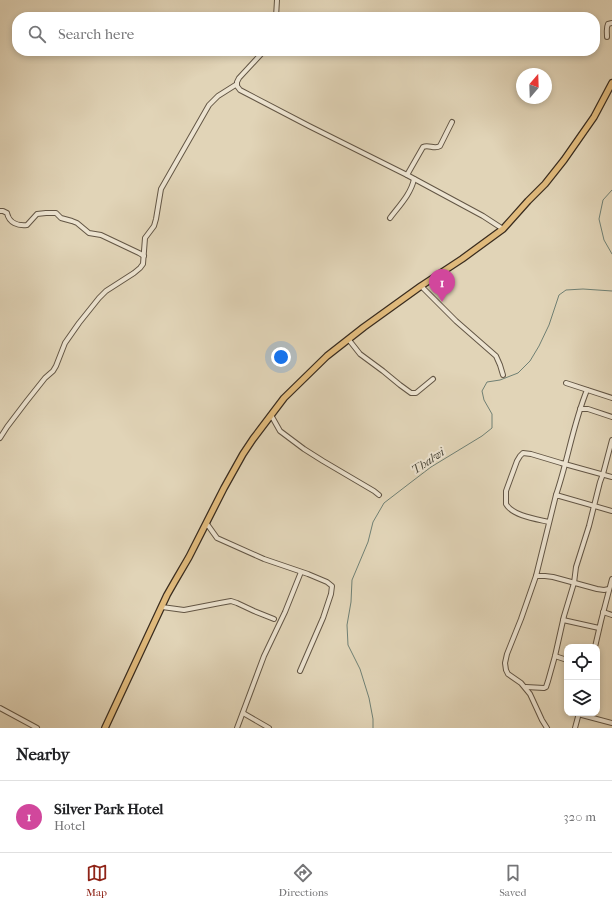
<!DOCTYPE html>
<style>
:root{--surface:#fff;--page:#f2f2f2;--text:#202124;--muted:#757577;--line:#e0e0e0;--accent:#8f2418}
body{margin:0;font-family:"IM FELL French Canon",serif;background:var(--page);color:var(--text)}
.controls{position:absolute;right:12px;bottom:12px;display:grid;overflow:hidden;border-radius:8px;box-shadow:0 2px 6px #0003}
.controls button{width:36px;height:36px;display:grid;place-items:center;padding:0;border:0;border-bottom:1px solid var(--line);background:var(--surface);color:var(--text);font:20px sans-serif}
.compass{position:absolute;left:516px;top:68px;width:36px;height:36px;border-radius:50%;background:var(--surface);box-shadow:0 2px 6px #0003;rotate:19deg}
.you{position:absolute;left:281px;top:357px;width:14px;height:14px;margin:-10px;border:3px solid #fff;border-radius:50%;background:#1a73e8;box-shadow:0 0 0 6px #1a73e833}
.badge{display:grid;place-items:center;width:26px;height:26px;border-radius:50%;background:var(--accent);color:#fff;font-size:13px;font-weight:700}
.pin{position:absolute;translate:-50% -33px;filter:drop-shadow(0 1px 2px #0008)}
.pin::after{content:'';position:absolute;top:21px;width:14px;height:12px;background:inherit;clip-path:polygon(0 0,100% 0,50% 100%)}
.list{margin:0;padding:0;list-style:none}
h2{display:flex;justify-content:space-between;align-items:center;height:52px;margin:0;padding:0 16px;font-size:17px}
h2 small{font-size:13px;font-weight:400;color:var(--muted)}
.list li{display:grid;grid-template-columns:26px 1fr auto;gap:12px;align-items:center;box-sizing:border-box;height:72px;padding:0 16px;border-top:1px solid var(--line)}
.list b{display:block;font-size:15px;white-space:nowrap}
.list p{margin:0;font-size:13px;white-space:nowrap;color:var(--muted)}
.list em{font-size:13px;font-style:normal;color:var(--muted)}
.icon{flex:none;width:22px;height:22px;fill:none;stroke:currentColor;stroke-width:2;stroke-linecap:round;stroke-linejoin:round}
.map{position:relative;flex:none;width:612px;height:728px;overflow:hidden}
.search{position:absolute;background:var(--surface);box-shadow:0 2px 6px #0003;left:12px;right:12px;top:12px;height:44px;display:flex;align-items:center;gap:10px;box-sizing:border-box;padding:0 14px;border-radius:16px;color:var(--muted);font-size:15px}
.sheet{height:124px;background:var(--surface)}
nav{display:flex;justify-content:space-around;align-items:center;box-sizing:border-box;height:56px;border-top:1px solid var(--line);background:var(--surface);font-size:11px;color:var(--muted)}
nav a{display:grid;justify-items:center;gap:2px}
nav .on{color:var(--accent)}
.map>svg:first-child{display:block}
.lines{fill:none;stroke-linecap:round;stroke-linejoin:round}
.stream{stroke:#708074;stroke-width:1}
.minor-casing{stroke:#635645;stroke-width:6}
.highway-casing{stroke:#392c1f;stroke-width:8}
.minor{stroke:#ece3d0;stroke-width:4}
.highway{stroke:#e0ba7c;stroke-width:5.5}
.labels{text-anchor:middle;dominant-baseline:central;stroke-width:4;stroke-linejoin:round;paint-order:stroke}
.water-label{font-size:12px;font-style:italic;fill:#4b483b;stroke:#ece3d0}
</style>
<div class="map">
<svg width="612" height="728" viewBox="0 0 612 728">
<rect width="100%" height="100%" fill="#e1d4b7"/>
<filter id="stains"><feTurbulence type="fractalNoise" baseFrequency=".005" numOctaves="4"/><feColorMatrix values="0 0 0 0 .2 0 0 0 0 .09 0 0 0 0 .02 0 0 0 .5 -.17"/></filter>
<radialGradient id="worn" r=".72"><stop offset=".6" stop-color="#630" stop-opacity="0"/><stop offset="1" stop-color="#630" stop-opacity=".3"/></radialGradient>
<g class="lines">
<g class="stream">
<polyline points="612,190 603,200 599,219 604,240 612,254"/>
<polyline points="373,728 373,719 369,698 360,669 348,645 347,625 351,602 352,580 368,542 373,522 384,503 410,483 431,467 482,436 492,428 492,414 484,400 482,391 487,382 500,380 518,373 530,361 539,346 549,325 559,295 566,290 583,289 612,291"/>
</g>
<defs>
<g id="minor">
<polyline points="276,17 277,0"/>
<path d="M607,37C607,32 606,28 608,24L612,23"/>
<polyline points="264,51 239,78 237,82 237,86 240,90 309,126 407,175 483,216 503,229"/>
<path d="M407,175L423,147C429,144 434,150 440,146L452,122"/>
<path d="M0,211H3L7,213C9,223 18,226 27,225L37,214L46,213H56L61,218L72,221L77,223L89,233L101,235L139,253L144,256"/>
<path d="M390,218C399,206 411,194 414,179"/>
<polyline points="421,286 456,321 496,356 500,365 503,375"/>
<polyline points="349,340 360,354 383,371 400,385 411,393 416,393 433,379"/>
<polyline points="566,383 612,398"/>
<polyline points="580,409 588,409 612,417"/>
<polyline points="271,415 280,431 304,449 323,461 374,491 379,495"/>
<polyline points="0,438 7,427 26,402 45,378 53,371 56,366 65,343 79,323 99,298 106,291 134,273 140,268 143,264 145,238 154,226 156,219 161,189 209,105 218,96 237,84"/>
<path d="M556,495C568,460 573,424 587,390"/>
<path d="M549,522C536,519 513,516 506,504V491L510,480L517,461L520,456L523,453L531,454L561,463L612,477"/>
<polyline points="207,524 217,538 264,559 308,574 327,582 332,586 331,594 323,618 300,671"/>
<polyline points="536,576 545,576 553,577 597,589 604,590 609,589"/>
<polyline points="162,607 184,610 220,603 231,601 237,603 254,611 274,619"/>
<polyline points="603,612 612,615"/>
<polyline points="563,620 599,628"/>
<polyline points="595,647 601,621 612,579"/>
<polyline points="555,656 567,660"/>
<polyline points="526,687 544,688 546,687 548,681 555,656 564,616 574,583 576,567 589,526 600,482 603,474 612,440"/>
<polyline points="0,708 37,728"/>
<polyline points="243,713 269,728"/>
<polyline points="578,714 612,723"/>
<polyline points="237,728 264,656 285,612 301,572"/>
<polyline points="547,728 542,720 530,694 521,683 508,674 506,670 505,663 507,654 521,619 536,576 556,495 612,511"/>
<polyline points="575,728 579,713"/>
</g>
<polyline id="highway" points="105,728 167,595 175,581 189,557 224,488 243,454 253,439 284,398 327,356 364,327 421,286 462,259 503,229 528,201 545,184 564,160 594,117 612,83"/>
</defs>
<use href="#minor" class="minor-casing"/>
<use href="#highway" class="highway-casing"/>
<use href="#minor" class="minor"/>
<use href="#highway" class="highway"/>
</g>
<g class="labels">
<g class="water-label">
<text transform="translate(428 461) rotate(-34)">Thalwi</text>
</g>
</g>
<rect width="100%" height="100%" filter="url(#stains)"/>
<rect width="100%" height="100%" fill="url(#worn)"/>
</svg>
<div class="controls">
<button><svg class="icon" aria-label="locate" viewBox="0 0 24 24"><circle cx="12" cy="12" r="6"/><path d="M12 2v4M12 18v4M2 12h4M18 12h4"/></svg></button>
<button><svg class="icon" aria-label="layers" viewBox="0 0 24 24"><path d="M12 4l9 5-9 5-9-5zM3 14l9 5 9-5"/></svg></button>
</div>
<svg class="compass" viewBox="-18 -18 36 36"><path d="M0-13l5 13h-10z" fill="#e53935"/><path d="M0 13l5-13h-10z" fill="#757577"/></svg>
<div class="you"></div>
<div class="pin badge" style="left:442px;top:302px;background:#d1479c">1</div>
<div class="search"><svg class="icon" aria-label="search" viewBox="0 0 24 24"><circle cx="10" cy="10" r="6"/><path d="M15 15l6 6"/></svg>Search here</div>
</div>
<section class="sheet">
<h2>Nearby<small></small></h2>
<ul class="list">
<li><span class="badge" style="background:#d1479c">1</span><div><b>Silver Park Hotel</b><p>Hotel</p></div><em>320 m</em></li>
</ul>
</section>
<nav>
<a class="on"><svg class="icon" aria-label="map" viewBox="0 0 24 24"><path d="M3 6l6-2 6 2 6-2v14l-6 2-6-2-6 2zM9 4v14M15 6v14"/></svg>Map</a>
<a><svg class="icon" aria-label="directions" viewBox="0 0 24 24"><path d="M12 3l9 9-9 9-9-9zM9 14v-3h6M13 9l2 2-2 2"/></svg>Directions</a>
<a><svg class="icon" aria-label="saved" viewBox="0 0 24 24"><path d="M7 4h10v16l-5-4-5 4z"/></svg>Saved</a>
</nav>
